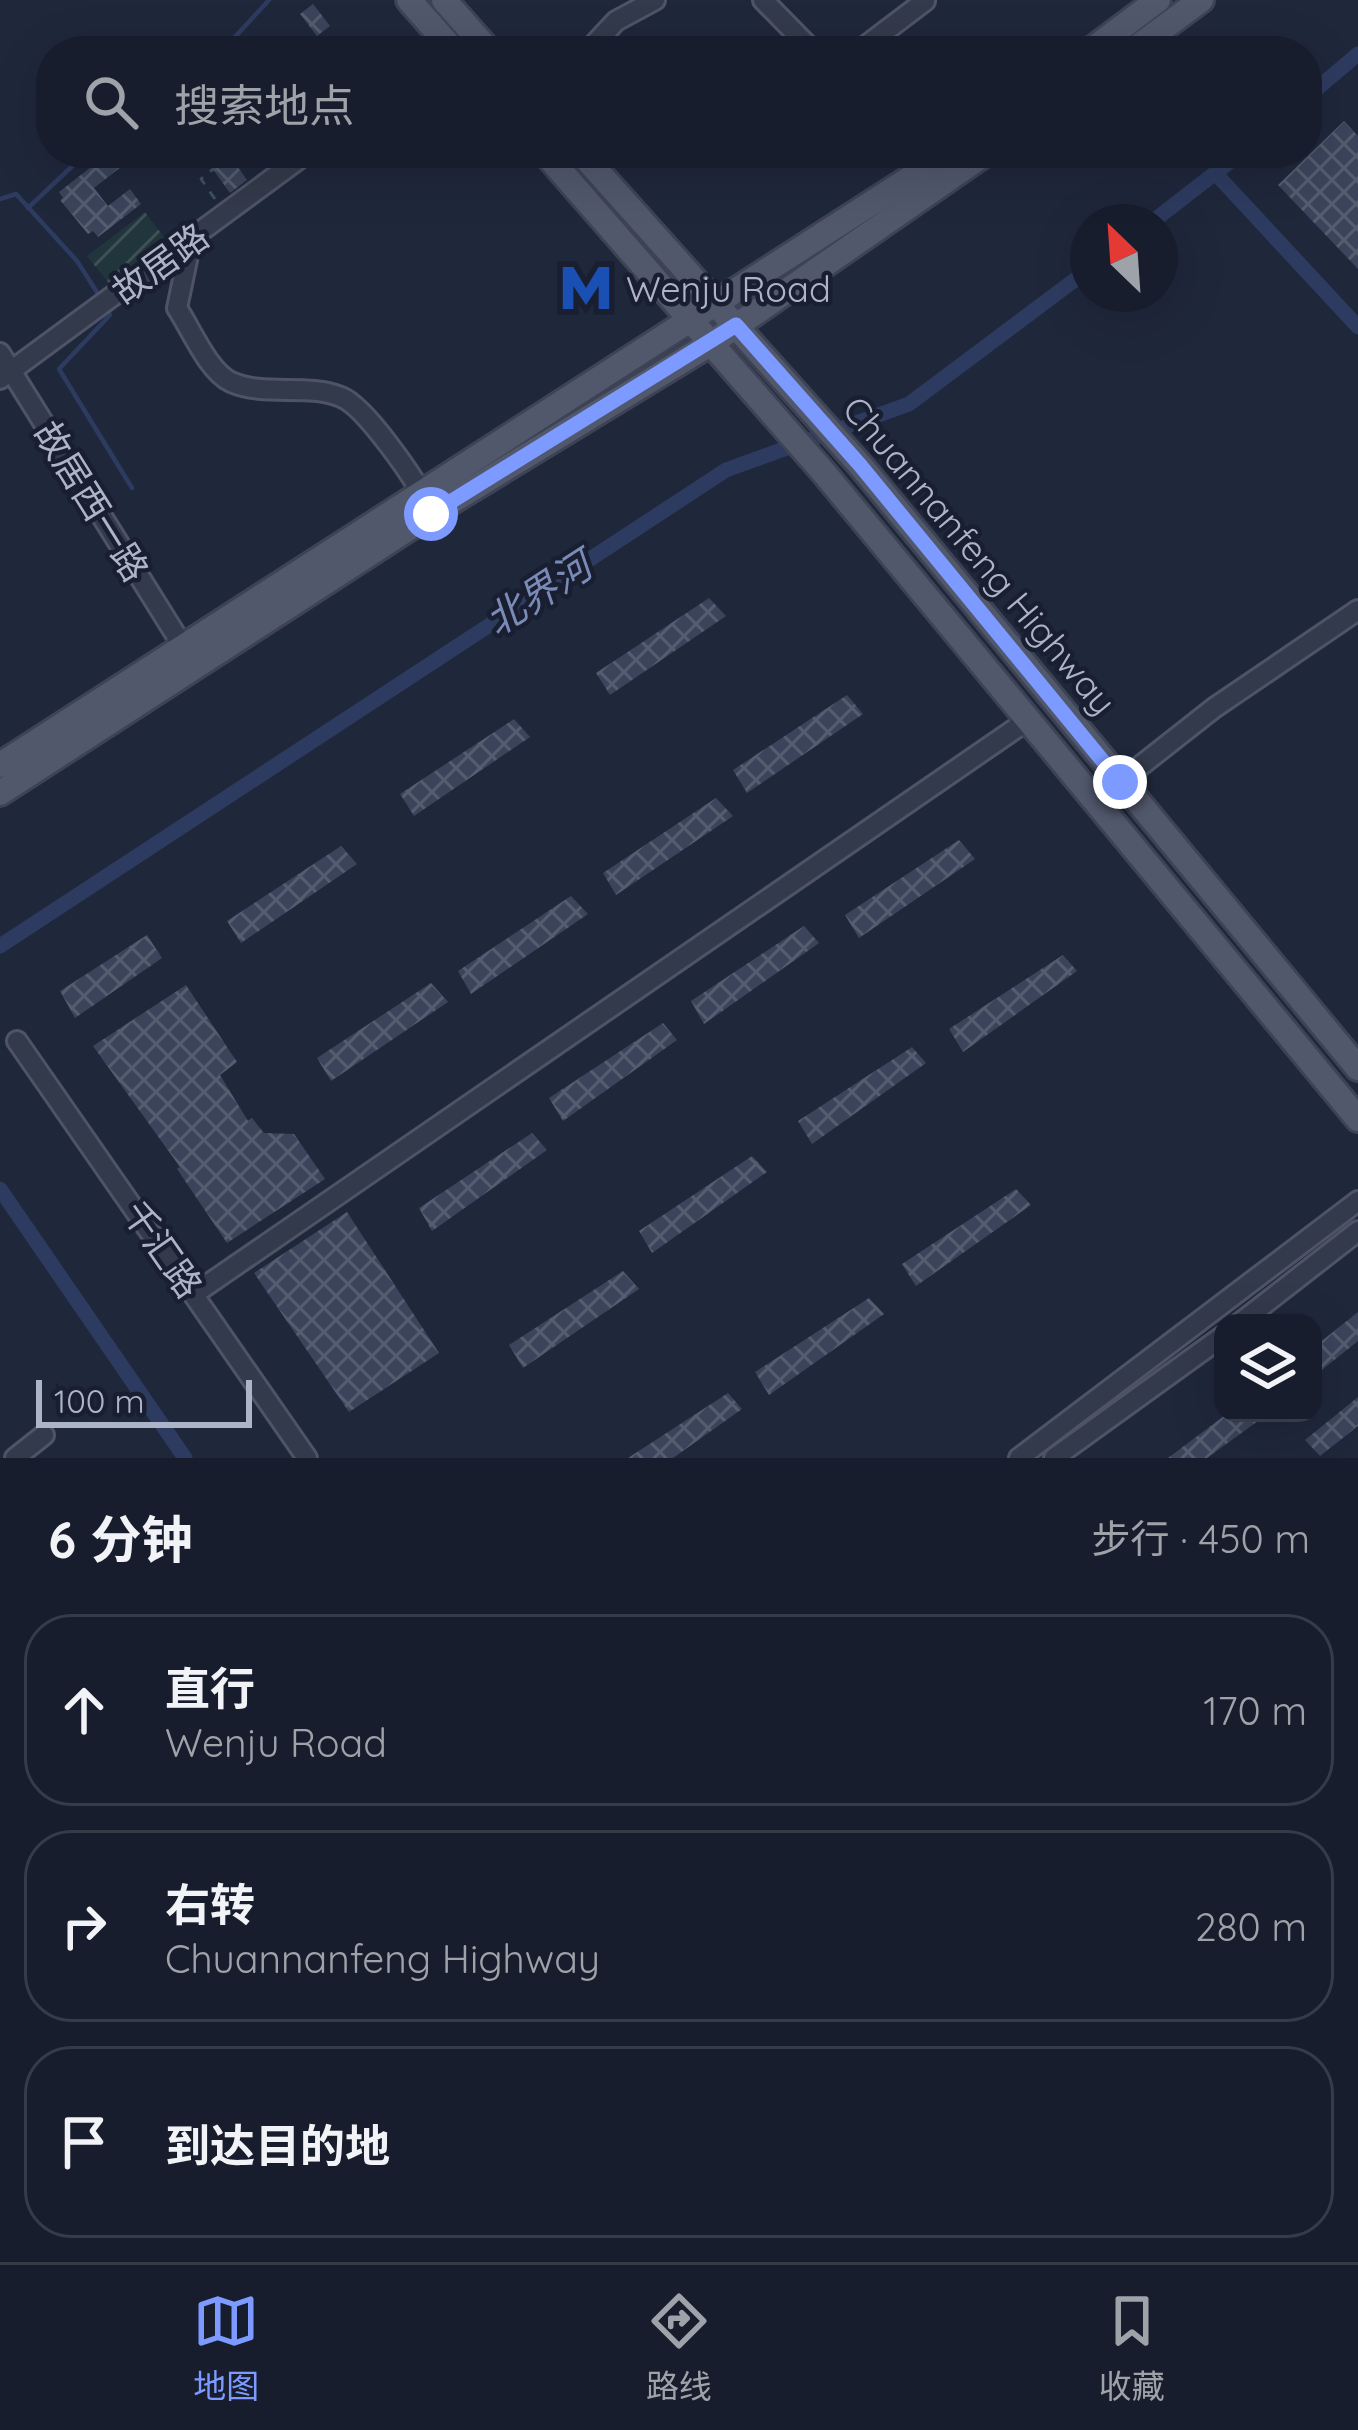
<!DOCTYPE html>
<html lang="zh">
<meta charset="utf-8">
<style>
:root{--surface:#171d2c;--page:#202634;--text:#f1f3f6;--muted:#9ea2a9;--line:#363b48;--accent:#7c9aff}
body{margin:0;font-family:Quicksand,"Noto Sans SC",sans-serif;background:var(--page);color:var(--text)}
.controls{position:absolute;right:36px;bottom:36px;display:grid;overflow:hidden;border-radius:24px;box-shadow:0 12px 48px #0002}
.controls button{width:108px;height:108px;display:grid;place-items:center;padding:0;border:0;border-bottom:3px solid var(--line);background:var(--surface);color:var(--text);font:60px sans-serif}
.compass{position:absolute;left:1070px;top:204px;width:108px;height:108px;border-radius:50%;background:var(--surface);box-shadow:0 12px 48px #0002;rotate:335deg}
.scale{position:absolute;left:36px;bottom:30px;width:216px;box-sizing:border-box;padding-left:12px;border:6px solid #aeb4c8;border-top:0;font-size:33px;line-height:42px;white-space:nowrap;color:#aeb4c8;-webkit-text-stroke:9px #191f30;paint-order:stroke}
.stop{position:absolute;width:36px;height:36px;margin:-27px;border:9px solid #7c9aff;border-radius:50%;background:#fff}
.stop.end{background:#7c9aff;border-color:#fff;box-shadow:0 3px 12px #0008}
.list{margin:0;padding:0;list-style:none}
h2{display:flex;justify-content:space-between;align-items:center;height:156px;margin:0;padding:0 48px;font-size:51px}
h2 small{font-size:39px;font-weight:400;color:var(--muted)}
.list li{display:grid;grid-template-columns:78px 1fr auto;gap:36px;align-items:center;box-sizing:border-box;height:192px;margin:0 24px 24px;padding:0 24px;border:3px solid var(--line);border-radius:48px}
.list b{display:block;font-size:45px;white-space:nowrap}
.list p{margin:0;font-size:39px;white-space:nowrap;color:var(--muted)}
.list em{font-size:39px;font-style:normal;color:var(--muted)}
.icon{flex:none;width:66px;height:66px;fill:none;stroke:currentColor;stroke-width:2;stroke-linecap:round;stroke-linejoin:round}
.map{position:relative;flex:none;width:1358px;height:1458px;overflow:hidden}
.search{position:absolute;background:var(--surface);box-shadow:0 12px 48px #0002;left:36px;right:36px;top:36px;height:132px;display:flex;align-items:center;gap:30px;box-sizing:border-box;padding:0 42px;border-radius:48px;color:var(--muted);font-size:45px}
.sheet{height:804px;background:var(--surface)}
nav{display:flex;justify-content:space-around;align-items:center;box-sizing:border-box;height:168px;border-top:3px solid var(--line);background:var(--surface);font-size:33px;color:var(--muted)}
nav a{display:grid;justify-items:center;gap:6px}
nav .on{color:var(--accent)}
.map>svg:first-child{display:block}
.garden{fill:url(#garden-furrows)}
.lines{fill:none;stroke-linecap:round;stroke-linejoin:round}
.stream{stroke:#2e3b60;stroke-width:4.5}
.canal{stroke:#2e3b60;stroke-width:15}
.building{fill:url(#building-cross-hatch)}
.minor-casing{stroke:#4e5466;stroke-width:24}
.major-casing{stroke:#3d4355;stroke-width:30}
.path{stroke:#3f525a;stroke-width:3;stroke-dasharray:9 9;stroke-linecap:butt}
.minor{stroke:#333a4b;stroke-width:18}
.major{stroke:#51586c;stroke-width:24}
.route{stroke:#7c9aff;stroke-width:15}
.labels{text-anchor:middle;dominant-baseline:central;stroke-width:9;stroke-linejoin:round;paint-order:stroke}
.street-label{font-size:36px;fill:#aeb4c8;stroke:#191f30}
.poi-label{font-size:36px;fill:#aeb4c8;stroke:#191f30;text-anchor:start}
.water-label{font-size:39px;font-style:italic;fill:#7a8bb7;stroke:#191f30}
</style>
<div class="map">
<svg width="1358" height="1458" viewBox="0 0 1358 1458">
<defs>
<pattern id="garden-furrows" width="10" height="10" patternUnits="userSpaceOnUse" patternTransform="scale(3)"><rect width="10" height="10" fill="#21353c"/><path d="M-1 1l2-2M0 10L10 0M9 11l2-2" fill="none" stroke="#3f5057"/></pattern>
<pattern id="building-cross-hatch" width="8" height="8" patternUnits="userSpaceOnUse" patternTransform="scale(3)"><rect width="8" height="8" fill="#3b445b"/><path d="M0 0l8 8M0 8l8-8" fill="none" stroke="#555d71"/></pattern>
</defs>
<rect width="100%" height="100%" fill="#1f273b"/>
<polygon class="garden" points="145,212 173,249 116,292 87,256"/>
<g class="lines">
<g class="stream">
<polyline points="222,51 269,0"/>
<polyline points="0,199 16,194 77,261 100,297"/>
<polyline points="28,208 86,153"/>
<polyline points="106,307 110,315 59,369 132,488"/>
</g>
<g class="canal">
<polyline points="1307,97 1358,54"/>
<polyline points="1216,174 1358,327"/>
<polyline points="1152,222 1241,153"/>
<polyline points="0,946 726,470 909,404 1088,270"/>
<polyline points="0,1189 185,1458"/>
</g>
</g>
<g class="building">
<polygon points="313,4 330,26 317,36 300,14"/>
<polygon points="1344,121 1358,136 1358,269 1278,185"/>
<polygon points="109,153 139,153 94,188 108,206 130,189 141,204 98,237 93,231 88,234 60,200 63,198 59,192"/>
<polygon points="201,153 228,153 247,180 230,193"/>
<polygon points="709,598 726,616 610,695 596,673"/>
<polygon points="847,695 863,714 747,793 733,770"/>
<polygon points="514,719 530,737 414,816 400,794"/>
<polygon points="716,798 733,816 616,895 603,873"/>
<polygon points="959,840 975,859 859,938 845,915"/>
<polygon points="341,846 357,864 241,943 227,921"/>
<polygon points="571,896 588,914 471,994 458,971"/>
<polygon points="804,926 819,943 704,1024 691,1001"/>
<polygon points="147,935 162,958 75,1018 60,991"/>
<polygon points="1063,955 1077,971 963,1052 949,1029"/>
<polygon points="431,983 448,1002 331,1081 317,1058"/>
<polygon points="186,985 237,1062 220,1075 248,1121 252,1118 264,1133 294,1134 325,1179 227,1243 177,1169 180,1167 93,1046"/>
<polygon points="663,1023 677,1040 563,1121 549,1098"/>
<polygon points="912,1047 926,1063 812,1144 798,1121"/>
<polygon points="532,1133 547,1150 432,1231 419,1208"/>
<polygon points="752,1156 767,1172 652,1253 639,1231"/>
<polygon points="1016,1189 1031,1205 916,1286 902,1264"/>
<polygon points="347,1212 439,1353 349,1412 254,1273"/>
<polygon points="623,1271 639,1289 523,1368 509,1345"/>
<polygon points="869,1298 884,1314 769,1395 755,1372"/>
<polygon points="1358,1312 1358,1341 1313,1377 1313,1348"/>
<polygon points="728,1393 742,1409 673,1458 628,1458"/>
<polygon points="1358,1397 1358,1426 1320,1456 1305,1440"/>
<polygon points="1228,1413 1269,1413 1207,1458 1168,1458"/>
</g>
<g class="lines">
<defs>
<g id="minor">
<polyline points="763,0 813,51"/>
<polyline points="588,51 616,21 655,0"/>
<polyline points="859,51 925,1"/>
<path d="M191,241L177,308C191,329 208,371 231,382C265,397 307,383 341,397C365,406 416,480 427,504"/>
<polyline points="0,353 184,648"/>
<polyline points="0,379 307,153"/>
<polyline points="1120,782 1214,708 1358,610"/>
<polyline points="17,1041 307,1458"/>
<polyline points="194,1294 1028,720"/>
<polyline points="1240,1323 1358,1231"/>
<polyline points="15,1458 44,1435"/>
<polyline points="1019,1458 1358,1201"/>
<polyline points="1054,1458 1223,1336"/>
</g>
<g id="major">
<polyline points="409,0 454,51"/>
<polyline points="444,0 489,51"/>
<polyline points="1090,51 1158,0"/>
<polyline points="1132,51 1201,0"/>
<polyline points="545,153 825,474 1358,1119"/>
<polyline points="581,153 860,465 1358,1068"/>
<polyline points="0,765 949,153"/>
<polyline points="0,793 431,514 713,342 986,153"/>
</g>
</defs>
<use href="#minor" class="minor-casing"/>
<use href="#major" class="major-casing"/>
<polyline class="path" points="215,199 201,179 233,153"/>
<use href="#minor" class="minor"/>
<use href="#major" class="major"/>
</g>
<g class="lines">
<polyline class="route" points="431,514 736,325 860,465 1120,782"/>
</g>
<defs>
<symbol id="metro-bare" viewBox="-9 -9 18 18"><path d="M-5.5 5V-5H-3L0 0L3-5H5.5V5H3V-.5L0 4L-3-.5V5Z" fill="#1a4fb4" stroke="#191f30" stroke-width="2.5" paint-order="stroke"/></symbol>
</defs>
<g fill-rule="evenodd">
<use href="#metro-bare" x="548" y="250" width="76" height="76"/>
</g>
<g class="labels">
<g class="street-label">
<text transform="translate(160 263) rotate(-36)">故居路</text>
<text transform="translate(92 501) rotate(58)">故居西一路</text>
<text transform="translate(980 555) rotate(50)">Chuannanfeng Highway</text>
<text transform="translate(163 1249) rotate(55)">千汇路</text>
</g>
<g class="poi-label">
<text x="626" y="288">Wenju Road</text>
</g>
<g class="water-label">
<text transform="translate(538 593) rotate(-33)">北界河</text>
</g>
</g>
</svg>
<div class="controls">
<button><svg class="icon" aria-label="layers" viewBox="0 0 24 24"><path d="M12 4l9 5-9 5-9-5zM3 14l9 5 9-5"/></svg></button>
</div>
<svg class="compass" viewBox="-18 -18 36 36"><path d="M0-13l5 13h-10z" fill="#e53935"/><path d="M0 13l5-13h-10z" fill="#9ea2a9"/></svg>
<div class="scale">100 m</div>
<div class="stop" style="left:431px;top:514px"></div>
<div class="stop end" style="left:1120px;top:782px"></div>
<div class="search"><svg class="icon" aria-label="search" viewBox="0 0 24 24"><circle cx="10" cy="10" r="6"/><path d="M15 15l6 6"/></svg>搜索地点</div>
</div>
<section class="sheet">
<h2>6 分钟<small>步行 · 450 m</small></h2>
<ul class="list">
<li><svg class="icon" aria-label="ahead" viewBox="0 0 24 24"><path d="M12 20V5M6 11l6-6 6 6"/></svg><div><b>直行</b><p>Wenju Road</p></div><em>170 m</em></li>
<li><svg class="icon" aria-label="right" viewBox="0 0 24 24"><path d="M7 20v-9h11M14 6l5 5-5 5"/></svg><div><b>右转</b><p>Chuannanfeng Highway</p></div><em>280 m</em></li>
<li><svg class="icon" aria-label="arrive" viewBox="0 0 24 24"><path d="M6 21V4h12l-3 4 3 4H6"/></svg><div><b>到达目的地</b></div></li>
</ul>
</section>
<nav>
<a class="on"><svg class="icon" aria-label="map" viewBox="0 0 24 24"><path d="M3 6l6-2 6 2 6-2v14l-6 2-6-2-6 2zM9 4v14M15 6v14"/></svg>地图</a>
<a><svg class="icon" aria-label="directions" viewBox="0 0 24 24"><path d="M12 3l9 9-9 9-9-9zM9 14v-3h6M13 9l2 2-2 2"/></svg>路线</a>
<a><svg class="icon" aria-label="saved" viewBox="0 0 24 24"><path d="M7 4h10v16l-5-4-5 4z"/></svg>收藏</a>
</nav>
